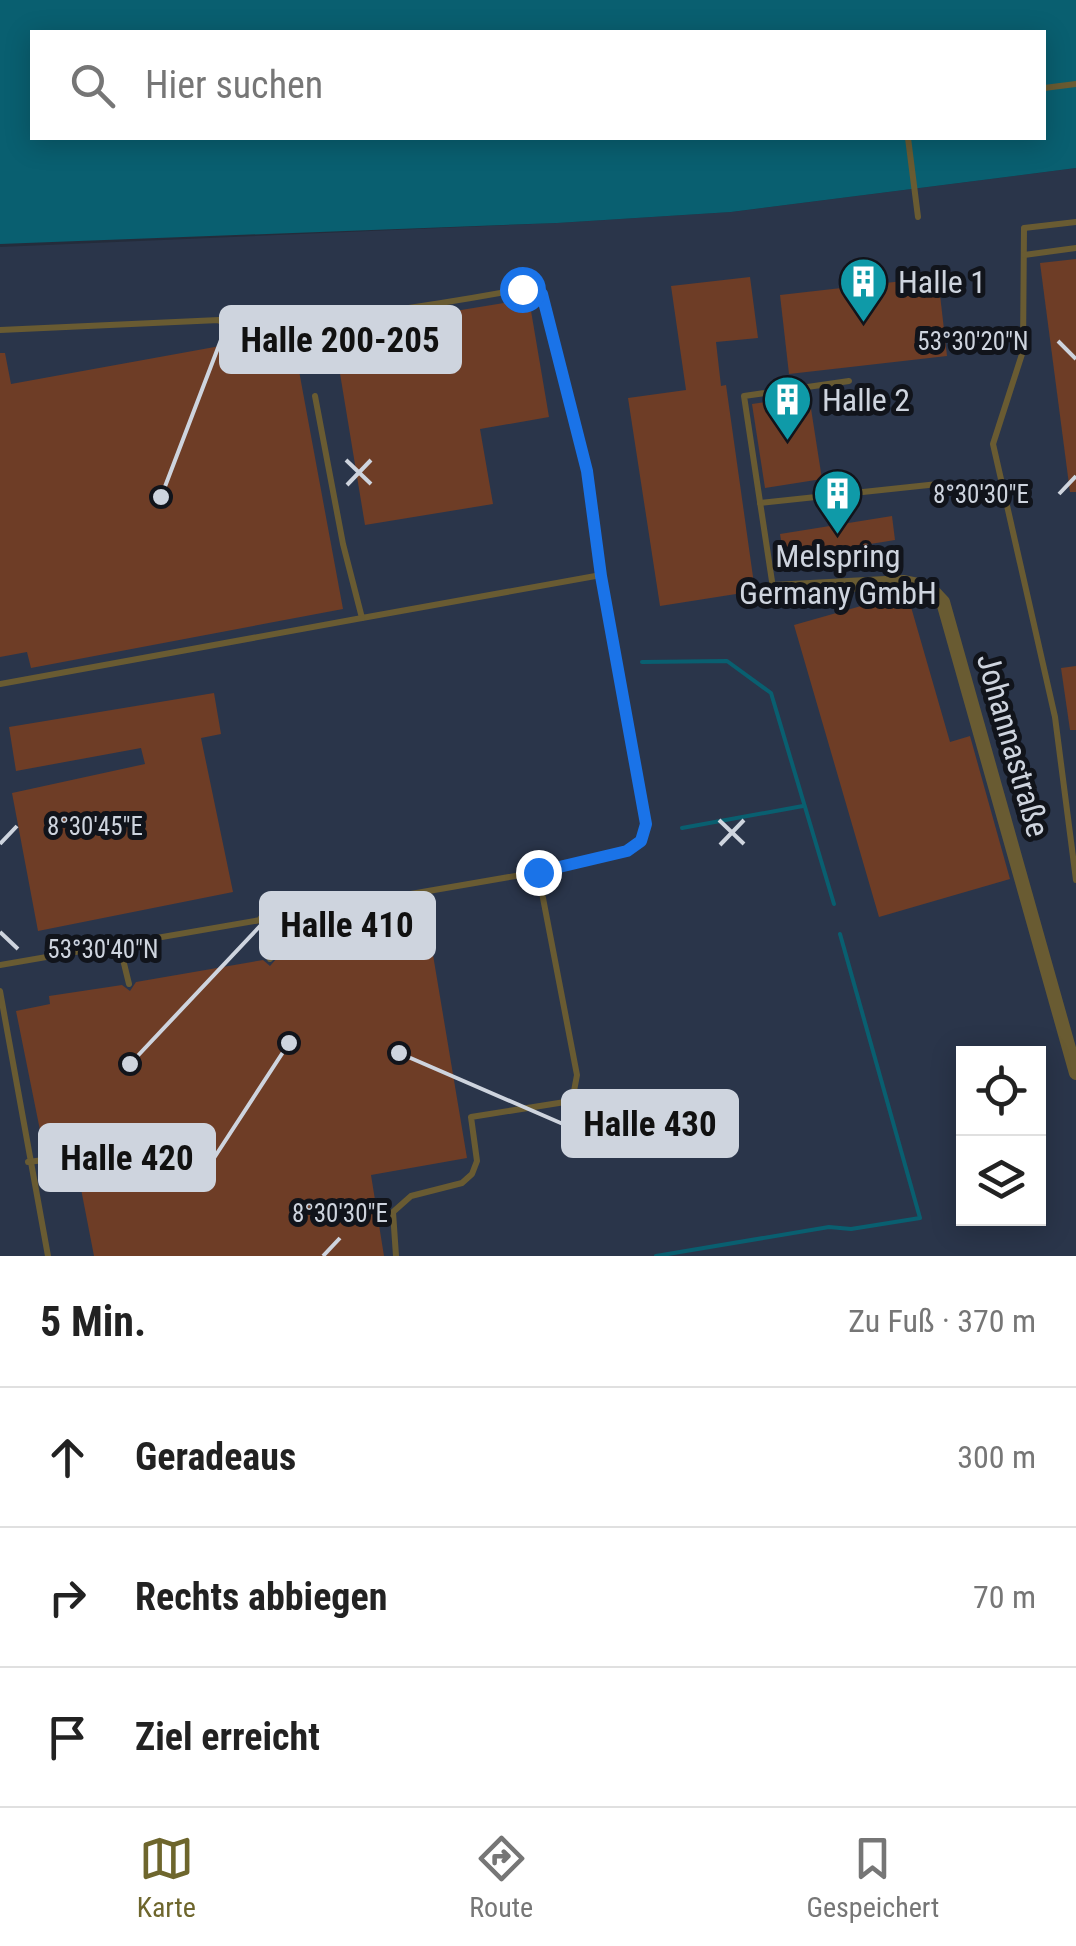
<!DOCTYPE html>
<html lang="de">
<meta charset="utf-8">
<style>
:root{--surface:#fff;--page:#f6f6f6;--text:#222;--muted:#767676;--line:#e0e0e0;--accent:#6e662d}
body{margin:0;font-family:"Roboto Condensed",sans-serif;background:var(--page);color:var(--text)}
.controls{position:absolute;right:30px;bottom:30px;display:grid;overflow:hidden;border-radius:0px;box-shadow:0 5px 25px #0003}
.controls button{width:90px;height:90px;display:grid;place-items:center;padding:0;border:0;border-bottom:2px solid var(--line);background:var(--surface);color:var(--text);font:50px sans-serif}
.stop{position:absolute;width:30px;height:30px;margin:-22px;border:8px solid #1a73e8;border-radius:50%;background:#fff}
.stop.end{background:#1a73e8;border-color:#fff;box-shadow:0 2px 10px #0008}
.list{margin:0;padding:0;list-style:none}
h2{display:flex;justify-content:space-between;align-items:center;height:130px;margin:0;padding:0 40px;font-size:42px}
h2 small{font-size:32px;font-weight:400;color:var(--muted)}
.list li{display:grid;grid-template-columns:65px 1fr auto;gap:30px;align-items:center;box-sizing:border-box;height:140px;padding:0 40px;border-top:2px solid var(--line)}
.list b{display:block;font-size:38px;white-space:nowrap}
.list em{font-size:32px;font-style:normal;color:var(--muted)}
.icon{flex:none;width:55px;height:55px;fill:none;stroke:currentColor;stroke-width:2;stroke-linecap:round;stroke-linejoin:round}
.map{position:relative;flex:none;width:1076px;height:1256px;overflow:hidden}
.search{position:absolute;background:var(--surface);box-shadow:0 5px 25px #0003;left:30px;right:30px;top:30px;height:110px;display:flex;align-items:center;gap:25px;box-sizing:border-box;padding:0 35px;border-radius:0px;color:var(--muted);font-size:38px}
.sheet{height:550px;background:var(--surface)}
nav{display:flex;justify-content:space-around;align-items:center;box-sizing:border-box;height:140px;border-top:2px solid var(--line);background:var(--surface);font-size:28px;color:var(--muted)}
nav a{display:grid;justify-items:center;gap:5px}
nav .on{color:var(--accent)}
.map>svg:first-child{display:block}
.built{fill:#2a354a;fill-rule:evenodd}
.water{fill:#095f70;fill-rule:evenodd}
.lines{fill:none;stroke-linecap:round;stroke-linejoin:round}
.stream{stroke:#095f70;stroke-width:4}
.building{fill:#6e3d26}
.lane{stroke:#695b32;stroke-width:6}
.street{stroke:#695b32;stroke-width:14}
.route{stroke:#1a73e8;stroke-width:12}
.ticks{fill:none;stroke:#ced4de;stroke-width:4}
.labels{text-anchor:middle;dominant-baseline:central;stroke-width:10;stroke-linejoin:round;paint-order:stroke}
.poi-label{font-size:32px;fill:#ced4de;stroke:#11141b;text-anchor:start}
.street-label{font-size:32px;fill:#ced4de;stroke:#11141b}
.ticks-label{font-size:25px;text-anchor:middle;fill:#ced4de;stroke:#11141b;stroke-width:10;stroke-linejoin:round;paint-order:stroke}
.leader{fill:none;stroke:#ced4de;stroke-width:4}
.callout-dot{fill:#ced4de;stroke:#11141b;stroke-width:4}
.callout{fill:#ced4de;stroke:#ced4de;stroke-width:4}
.callout-label{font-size:35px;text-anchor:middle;font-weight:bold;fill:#111}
</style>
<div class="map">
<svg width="1076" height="1256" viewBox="0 0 1076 1256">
<rect width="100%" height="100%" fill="#242c3b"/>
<path class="built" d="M1076,168V1256H0V247L557,223L731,212ZM964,1054H1038V1218H964Z"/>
<path class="water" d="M0,0H1076V168L731,212L557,223L0,244ZM32,32H1044V138H32Z"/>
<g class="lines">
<g class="stream">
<polyline points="642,662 727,661 771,693 834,904"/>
<polyline points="682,828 803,806"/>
<polyline points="656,1256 829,1227 851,1229 920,1218 840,934"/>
</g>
</g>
<g class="building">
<polygon points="1076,259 1076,492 1070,492 1040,263"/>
<polygon points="750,277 758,338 716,342 721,386 726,385 755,591 660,606 628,398 686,390 671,286"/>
<polygon points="938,277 947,356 789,374 780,295"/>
<polygon points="529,299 549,417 480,429 493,504 365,525 333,331"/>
<polygon points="292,333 343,609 31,668 27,652 0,657 0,353 5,353 11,384"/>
<polygon points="809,396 822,479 765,488 752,404"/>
<polygon points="892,516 895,540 784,558 780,534"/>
<polygon points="907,593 950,742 970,736 1010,879 879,917 794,625"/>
<polygon points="1076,666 1076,730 1070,730 1061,668"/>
<polygon points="214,693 221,734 201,738 233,892 38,931 12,793 145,764 141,748 16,771 9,727"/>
<polygon points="429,931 467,1158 371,1175 384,1256 94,1256 76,1163 82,1154 73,1146 44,1150 16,1011 50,1004 49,996 122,985 130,991 136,982 263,960 270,966 277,958"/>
</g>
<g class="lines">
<g class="lane">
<polyline points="1044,88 1076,84"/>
<polyline points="908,138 918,217"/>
<polyline points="1076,222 1024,228 1023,351 993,444 1055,717 1076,880"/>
<polyline points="1024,255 1076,248"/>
<path d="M0,330L219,320L226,327C326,322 424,307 522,289L542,295L587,471L601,575L362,618L343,544L315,396"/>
<polyline points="760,503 938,484"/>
<polyline points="773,588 744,396 849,381"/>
<polyline points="0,684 362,618"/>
<polyline points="538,872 627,851 641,841 646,824 601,575"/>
<polyline points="261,918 270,959"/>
<polyline points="119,943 129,984"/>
<polyline points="0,965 538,872 577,1075 574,1091 565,1102 471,1117 477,1161 472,1174 462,1183 411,1196 393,1212 396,1256"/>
<polyline points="0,991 48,1256"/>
<polyline points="28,1162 75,1156"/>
</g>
<polyline class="street" points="773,589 904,582 929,587 943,602 1076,1073"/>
</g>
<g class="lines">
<polyline class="route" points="522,289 542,294 587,471 601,576 646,824 641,841 627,851 538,872"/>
</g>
<path class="ticks" d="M1058,341L1076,359M346,460L371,484M347,485L371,460M1059,494L1076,476M719,820L744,844M0,844L17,826M720,845L744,820M0,932L18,949M323,1256L340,1238"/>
<defs>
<symbol id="building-pin" viewBox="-11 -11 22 30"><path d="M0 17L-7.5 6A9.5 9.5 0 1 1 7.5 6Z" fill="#0f9aa8" stroke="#11141b"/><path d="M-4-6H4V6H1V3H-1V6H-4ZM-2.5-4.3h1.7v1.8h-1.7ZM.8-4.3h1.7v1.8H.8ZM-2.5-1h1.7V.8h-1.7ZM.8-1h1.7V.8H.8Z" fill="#fff"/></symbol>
</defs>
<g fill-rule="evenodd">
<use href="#building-pin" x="836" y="254" width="55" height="75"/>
<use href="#building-pin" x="760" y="372" width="55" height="75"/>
<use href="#building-pin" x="810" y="466" width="55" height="75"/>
</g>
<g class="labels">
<g class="poi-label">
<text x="898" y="282">Halle 1</text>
<text x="822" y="400">Halle 2</text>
<text x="838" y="556" text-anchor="middle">Melspring<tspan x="838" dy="37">Germany GmbH</tspan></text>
</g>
<g class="street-label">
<text transform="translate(1013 745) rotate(74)">Johannastraße</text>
</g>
</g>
<g class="ticks-label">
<text x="973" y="350">53°30'20"N</text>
<text x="981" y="503">8°30'30"E</text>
<text x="95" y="835">8°30'45"E</text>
<text x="103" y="958">53°30'40"N</text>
<text x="340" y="1222">8°30'30"E</text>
</g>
<path class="leader" d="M161 497L221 340M130 1064L261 925M399 1053L563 1124M289 1043L214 1158"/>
<g class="callout-dot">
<circle cx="161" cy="497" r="10"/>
<circle cx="130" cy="1064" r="10"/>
<circle cx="399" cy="1053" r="10"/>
<circle cx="289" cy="1043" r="10"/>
</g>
<g class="callout">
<rect x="221" y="307" width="239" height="65" rx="10"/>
<rect x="261" y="893" width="173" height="65" rx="10"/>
<rect x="563" y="1091" width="174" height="65" rx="10"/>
<rect x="40" y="1125" width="174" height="65" rx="10"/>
</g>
<g class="callout-label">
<text x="340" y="352">Halle 200-205</text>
<text x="347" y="937">Halle 410</text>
<text x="650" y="1136">Halle 430</text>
<text x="127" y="1170">Halle 420</text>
</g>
</svg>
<div class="controls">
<button><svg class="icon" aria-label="locate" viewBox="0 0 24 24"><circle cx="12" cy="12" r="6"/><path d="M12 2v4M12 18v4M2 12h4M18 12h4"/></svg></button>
<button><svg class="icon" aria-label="layers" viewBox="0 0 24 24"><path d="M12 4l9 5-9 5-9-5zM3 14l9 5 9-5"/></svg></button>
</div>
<div class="stop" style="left:522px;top:289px"></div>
<div class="stop end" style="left:538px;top:872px"></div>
<div class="search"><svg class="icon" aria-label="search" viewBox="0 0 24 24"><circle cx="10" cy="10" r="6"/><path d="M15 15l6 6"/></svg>Hier suchen</div>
</div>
<section class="sheet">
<h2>5 Min.<small>Zu Fuß · 370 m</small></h2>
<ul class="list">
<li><svg class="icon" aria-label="ahead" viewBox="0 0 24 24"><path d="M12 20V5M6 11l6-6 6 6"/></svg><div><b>Geradeaus</b></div><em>300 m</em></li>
<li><svg class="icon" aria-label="right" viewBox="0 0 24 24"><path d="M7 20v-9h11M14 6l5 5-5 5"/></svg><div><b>Rechts abbiegen</b></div><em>70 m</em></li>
<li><svg class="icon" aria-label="arrive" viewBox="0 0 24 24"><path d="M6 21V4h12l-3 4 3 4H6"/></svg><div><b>Ziel erreicht</b></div></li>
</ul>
</section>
<nav>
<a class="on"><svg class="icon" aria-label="map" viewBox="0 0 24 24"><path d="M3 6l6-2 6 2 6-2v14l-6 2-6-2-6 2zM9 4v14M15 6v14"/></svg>Karte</a>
<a><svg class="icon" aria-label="directions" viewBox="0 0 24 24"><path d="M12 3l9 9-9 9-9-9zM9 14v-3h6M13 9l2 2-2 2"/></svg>Route</a>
<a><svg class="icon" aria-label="saved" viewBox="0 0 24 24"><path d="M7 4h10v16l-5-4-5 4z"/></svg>Gespeichert</a>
</nav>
